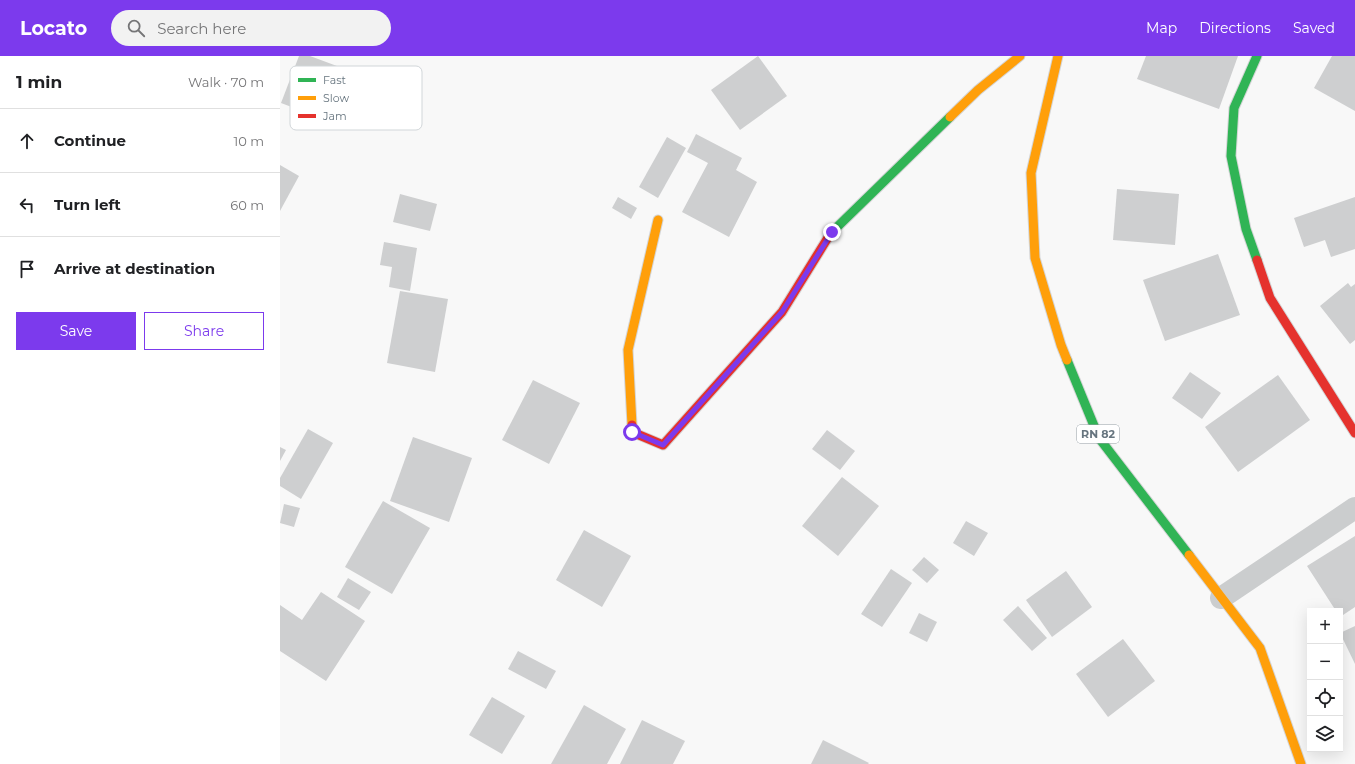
<!DOCTYPE html>
<meta charset="utf-8">
<style>
:root{--surface:#fff;--page:#f2f2f2;--text:#202124;--muted:#757577;--line:#e0e0e0;--accent:#7c3aed}
body{margin:0;font-family:Montserrat,sans-serif;background:var(--page);color:var(--text)}
.controls{position:absolute;right:12px;bottom:12px;display:grid;overflow:hidden;border-radius:0px;box-shadow:0 4px 16px #0002}
.controls button{width:36px;height:36px;display:grid;place-items:center;padding:0;border:0;border-bottom:1px solid var(--line);background:var(--surface);color:var(--text);font:20px sans-serif}
.stop{position:absolute;width:12px;height:12px;margin:-9px;border:3px solid #7c3aed;border-radius:50%;background:#fff}
.stop.end{background:#7c3aed;border-color:#fff;box-shadow:0 1px 4px #0008}
.list{margin:0;padding:0;list-style:none}
h2{display:flex;justify-content:space-between;align-items:center;height:52px;margin:0;padding:0 16px;font-size:17px}
h2 small{font-size:13px;font-weight:400;color:var(--muted)}
.list li{display:grid;grid-template-columns:26px 1fr auto;gap:12px;align-items:center;box-sizing:border-box;height:64px;padding:0 16px;border-top:1px solid var(--line)}
.list b{display:block;font-size:15px;white-space:nowrap}
.list em{font-size:13px;font-style:normal;color:var(--muted)}
.actions{display:flex;gap:8px;padding:12px 16px}
.actions a{flex:1;padding:9px 0;border:1px solid var(--accent);border-radius:0px;text-align:center;font-size:14px;color:var(--accent)}
.actions .main{background:var(--accent);color:#fff}
.icon{flex:none;width:22px;height:22px;fill:none;stroke:currentColor;stroke-width:2;stroke-linecap:round;stroke-linejoin:round}
.map{position:relative;flex:none;width:1075px;height:708px;overflow:hidden}
header{display:flex;align-items:center;gap:24px;box-sizing:border-box;height:56px;padding:0 20px;background:var(--accent);color:#fff}
header strong{font-size:19px}
nav{display:flex;gap:22px;margin-inline-start:auto;font-size:14px}
.search{width:280px;height:36px;background:var(--page);display:flex;align-items:center;gap:10px;box-sizing:border-box;padding:0 14px;border-radius:22px;color:var(--muted);font-size:15px}
main{display:flex}
aside{flex:1;background:var(--surface)}
.map>svg:first-child{display:block}
.building{fill:#cecfd0}
.lines{fill:none;stroke-linecap:round;stroke-linejoin:round}
.fast-casing{stroke:#d4d5d6;stroke-width:11}
.slow-casing{stroke:#d4d5d6;stroke-width:11}
.jam-casing{stroke:#d4d5d6;stroke-width:11}
.street{stroke:#cbcdce;stroke-width:22}
.fast{stroke:#30b455;stroke-width:9}
.slow{stroke:#ff9f0a;stroke-width:9}
.jam{stroke:#e5322d;stroke-width:9}
.route{stroke:#7c3aed;stroke-width:5}
.labels{text-anchor:middle;dominant-baseline:central;stroke-width:4;stroke-linejoin:round;paint-order:stroke}
.shield{fill:#fff;stroke:#959ea5;stroke-width:1}
.shield-label{font-size:11px;font-weight:bold;fill:#67757f}
.key{fill:#fff;stroke:#d1d6d9;stroke-width:1}
.key-label{font-size:11px;fill:#67757f}
</style>
<header>
<strong>Locato</strong>
<div class="search"><svg class="icon" aria-label="search" viewBox="0 0 24 24"><circle cx="10" cy="10" r="6"/><path d="M15 15l6 6"/></svg>Search here</div>
<nav><a>Map</a><a>Directions</a><a>Saved</a></nav>
</header>
<main>
<aside>
<h2>1 min<small>Walk · 70 m</small></h2>
<ul class="list">
<li><svg class="icon" aria-label="ahead" viewBox="0 0 24 24"><path d="M12 20V5M6 11l6-6 6 6"/></svg><div><b>Continue</b></div><em>10 m</em></li>
<li><svg class="icon" aria-label="left" viewBox="0 0 24 24"><path d="M17 20v-9H6M10 6l-5 5 5 5"/></svg><div><b>Turn left</b></div><em>60 m</em></li>
<li><svg class="icon" aria-label="arrive" viewBox="0 0 24 24"><path d="M6 21V4h12l-3 4 3 4H6"/></svg><div><b>Arrive at destination</b></div></li>
</ul>
<div class="actions"><a class="main">Save</a><a>Share</a></div>
</aside>
<div class="map">
<svg width="1075" height="708" viewBox="0 0 1075 708">
<rect width="100%" height="100%" fill="#f8f8f8"/>
<g class="building">
<polygon points="19,0 30,0 65,13 46,64 1,47"/>
<polygon points="478,0 507,40 460,74 431,34"/>
<polygon points="866,0 958,0 939,53 857,23"/>
<polygon points="1052,0 1075,0 1075,55 1034,32"/>
<polygon points="416,78 462,102 456,114 477,126 449,181 402,156 428,107 407,96"/>
<polygon points="387,81 406,92 378,142 359,131"/>
<polygon points="0,109 19,120 0,155"/>
<polygon points="837,133 899,138 895,189 833,184"/>
<polygon points="120,138 157,148 150,175 113,166"/>
<polygon points="338,141 357,152 351,163 332,152"/>
<polygon points="1075,141 1075,193 1051,201 1045,184 1024,191 1014,162"/>
<polygon points="104,186 137,192 130,235 109,231 112,211 100,209"/>
<polygon points="938,198 960,259 885,285 863,224"/>
<polygon points="1068,227 1071,231 1075,228 1075,284 1070,288 1040,250"/>
<polygon points="120,235 168,243 155,316 107,307"/>
<polygon points="910,316 941,337 922,363 892,342"/>
<polygon points="998,319 1030,364 958,416 925,371"/>
<polygon points="253,324 300,347 269,408 222,384"/>
<polygon points="28,373 53,387 21,443 0,430 0,422"/>
<polygon points="547,374 575,395 560,414 532,393"/>
<polygon points="133,381 192,402 169,466 110,445"/>
<polygon points="0,391 6,394 0,405"/>
<polygon points="562,421 599,450 558,500 522,470"/>
<polygon points="103,445 150,472 112,538 65,511"/>
<polygon points="4,448 20,452 14,471 0,467"/>
<polygon points="686,465 708,477 694,500 673,487"/>
<polygon points="304,474 351,500 322,551 276,524"/>
<polygon points="1075,480 1075,551 1060,561 1060,555 1056,555 1027,510"/>
<polygon points="644,501 659,514 647,527 632,514"/>
<polygon points="611,513 632,527 602,571 581,558"/>
<polygon points="786,515 812,551 772,581 746,544"/>
<polygon points="68,522 91,536 79,554 57,541"/>
<polygon points="41,536 85,565 46,625 0,595 0,549 22,564"/>
<polygon points="738,550 767,582 752,595 723,564"/>
<polygon points="639,557 657,566 647,586 629,577"/>
<polygon points="1075,570 1075,608 1060,577"/>
<polygon points="843,583 875,625 828,661 796,618"/>
<polygon points="238,595 276,615 266,633 228,613"/>
<polygon points="212,641 245,660 222,698 189,679"/>
<polygon points="304,649 346,673 327,708 271,708"/>
<polygon points="362,664 405,685 393,708 340,708"/>
<polygon points="543,684 589,707 588,708 531,708"/>
</g>
<g class="lines">
<defs>
<g id="fast">
<polyline points="549,180 552,176 670,61"/>
<polyline points="977,204 966,173 951,100 954,52 977,0"/>
<polyline points="787,304 819,382 909,499"/>
</g>
<g id="slow">
<polyline points="778,0 751,117 755,202 781,289 787,304"/>
<polyline points="670,61 698,34 740,0"/>
<polyline points="352,369 348,294 378,164"/>
<polyline points="909,499 980,592 1021,708"/>
</g>
<g id="jam">
<polyline points="977,204 990,242 1075,377"/>
<polyline points="352,369 352,376 383,389 502,256 549,180"/>
</g>
</defs>
<use href="#fast" class="fast-casing"/>
<use href="#slow" class="slow-casing"/>
<use href="#jam" class="jam-casing"/>
<polyline class="street" points="941,542 1075,452"/>
<use href="#fast" class="fast"/>
<use href="#slow" class="slow"/>
<use href="#jam" class="jam"/>
</g>
<g class="lines">
<polyline class="route" points="352,376 383,389 502,256 552,176"/>
</g>
<g class="labels">
<rect class="shield" x="797" y="369" width="42" height="18" rx="3"/>
<g class="shield-label">
<text x="818" y="378">RN 82</text>
</g>
</g>
<rect x="10" y="10" width="132" height="64" rx="6" class="key"/>
<rect x="18" y="22" width="18" height="4" fill="#30b455"/>
<rect x="18" y="40" width="18" height="4" fill="#ff9f0a"/>
<rect x="18" y="58" width="18" height="4" fill="#e5322d"/>
<g class="key-label">
<text x="43" y="28">Fast</text>
<text x="43" y="46">Slow</text>
<text x="43" y="64">Jam</text>
</g>
</svg>
<div class="controls">
<button>+</button>
<button>−</button>
<button><svg class="icon" aria-label="locate" viewBox="0 0 24 24"><circle cx="12" cy="12" r="6"/><path d="M12 2v4M12 18v4M2 12h4M18 12h4"/></svg></button>
<button><svg class="icon" aria-label="layers" viewBox="0 0 24 24"><path d="M12 4l9 5-9 5-9-5zM3 14l9 5 9-5"/></svg></button>
</div>
<div class="stop" style="left:352px;top:376px"></div>
<div class="stop end" style="left:552px;top:176px"></div>
</div>
</main>
